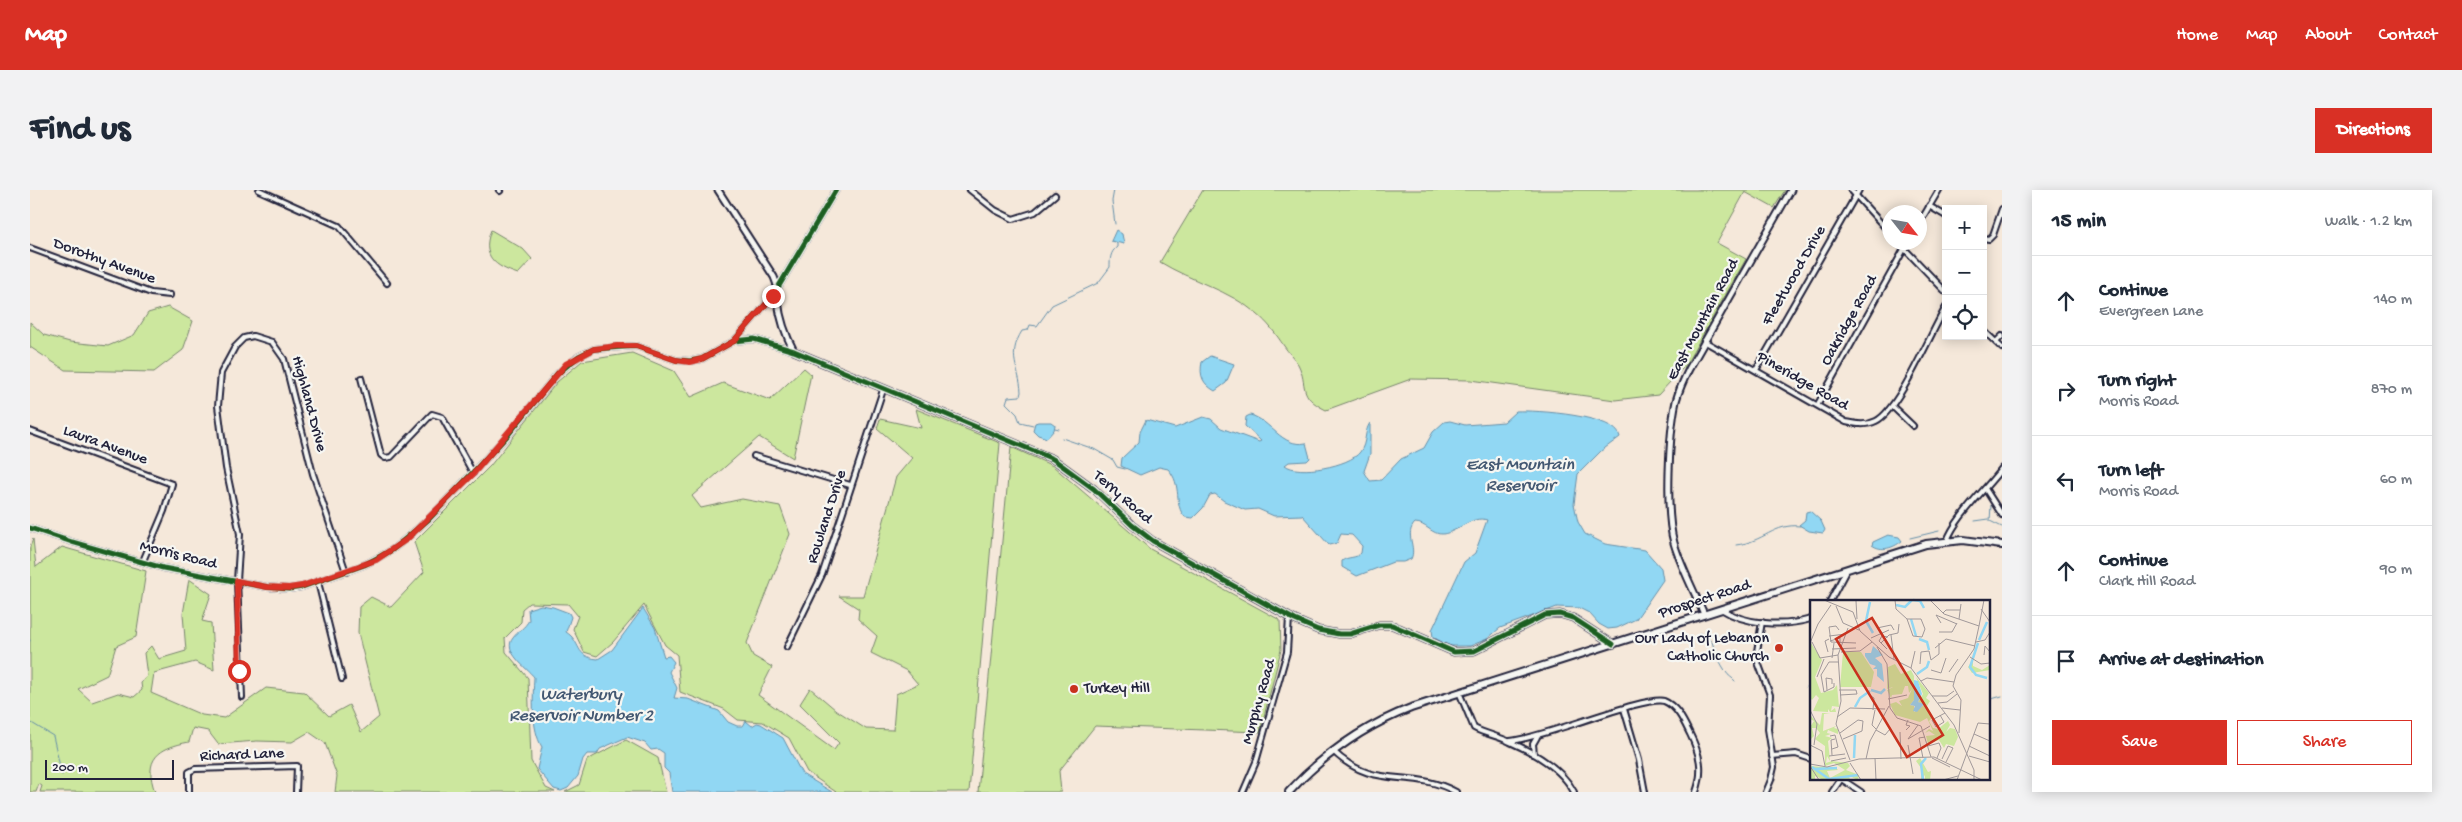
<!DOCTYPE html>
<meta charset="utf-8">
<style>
:root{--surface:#fff;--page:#f2f2f3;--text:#1f2937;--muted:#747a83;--line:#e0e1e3;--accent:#d93025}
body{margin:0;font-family:"Gochi Hand",sans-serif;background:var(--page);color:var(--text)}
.controls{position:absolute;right:15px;top:15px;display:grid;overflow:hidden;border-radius:0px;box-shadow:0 2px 12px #0003}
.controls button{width:45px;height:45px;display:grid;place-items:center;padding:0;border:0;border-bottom:1px solid var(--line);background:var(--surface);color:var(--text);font:25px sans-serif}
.compass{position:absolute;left:1852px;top:15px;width:45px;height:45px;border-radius:50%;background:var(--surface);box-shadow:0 2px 12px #0003;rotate:121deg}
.scale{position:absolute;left:15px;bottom:12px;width:129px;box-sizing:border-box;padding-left:5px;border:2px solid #22223b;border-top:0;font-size:14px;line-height:18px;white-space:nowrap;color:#22223b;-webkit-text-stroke:4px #f6f6f2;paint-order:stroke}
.stop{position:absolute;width:15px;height:15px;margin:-11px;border:4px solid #d93025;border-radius:50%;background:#fff}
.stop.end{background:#d93025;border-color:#fff;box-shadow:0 1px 5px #0008}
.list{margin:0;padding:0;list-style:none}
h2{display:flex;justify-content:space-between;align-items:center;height:65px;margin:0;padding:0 20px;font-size:21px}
h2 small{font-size:16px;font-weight:400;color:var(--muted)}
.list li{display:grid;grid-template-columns:32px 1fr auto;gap:15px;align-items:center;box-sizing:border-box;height:90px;padding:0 20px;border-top:1px solid var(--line)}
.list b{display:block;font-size:19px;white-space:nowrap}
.list p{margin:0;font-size:16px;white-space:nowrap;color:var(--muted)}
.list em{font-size:16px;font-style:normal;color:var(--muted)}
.actions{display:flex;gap:10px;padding:15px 20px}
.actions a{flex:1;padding:11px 0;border:1px solid var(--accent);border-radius:0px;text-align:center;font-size:18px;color:var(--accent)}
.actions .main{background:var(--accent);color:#fff}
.icon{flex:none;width:28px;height:28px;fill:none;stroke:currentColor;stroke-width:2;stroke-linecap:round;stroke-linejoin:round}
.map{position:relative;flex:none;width:1972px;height:602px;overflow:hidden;border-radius:0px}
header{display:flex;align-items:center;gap:30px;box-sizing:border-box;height:70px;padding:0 25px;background:var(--accent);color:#fff}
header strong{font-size:24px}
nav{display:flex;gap:28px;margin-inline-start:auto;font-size:18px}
.intro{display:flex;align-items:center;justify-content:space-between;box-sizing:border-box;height:120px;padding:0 30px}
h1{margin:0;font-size:35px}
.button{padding:12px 22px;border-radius:0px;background:var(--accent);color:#fff;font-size:18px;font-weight:700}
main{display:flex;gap:30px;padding:0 30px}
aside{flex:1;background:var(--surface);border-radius:0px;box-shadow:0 2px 12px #0003}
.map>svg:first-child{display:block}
.green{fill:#cce79e;stroke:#77846c}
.water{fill:#91d7f3;stroke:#658fa9}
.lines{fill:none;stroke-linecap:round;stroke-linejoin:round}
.stream{stroke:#658fa9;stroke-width:1}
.minor-casing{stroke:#22223b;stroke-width:8}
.tertiary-casing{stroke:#22223b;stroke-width:9}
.primary-casing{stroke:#22223b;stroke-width:10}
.minor{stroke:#f6f6f2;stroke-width:4}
.tertiary{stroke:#f6f6f2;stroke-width:5}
.primary{stroke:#f6f6f2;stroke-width:6}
.cycleway-casing{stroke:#f6f6f2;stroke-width:8}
.cycleway{stroke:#1b5e20;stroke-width:5}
.route{stroke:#d93025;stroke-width:6}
.poi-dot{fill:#c8321e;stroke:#f6f6f2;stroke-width:2}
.labels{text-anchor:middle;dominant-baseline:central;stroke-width:4.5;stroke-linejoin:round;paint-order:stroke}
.street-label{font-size:16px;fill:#22223b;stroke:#f6f6f2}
.poi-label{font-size:16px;fill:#22223b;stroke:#f6f6f2;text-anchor:end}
.water-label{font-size:18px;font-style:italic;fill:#435872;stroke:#f6f6f2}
.inset-river{fill:none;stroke:#91d7f3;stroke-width:2.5}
.inset-road{fill:none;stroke:#a1999a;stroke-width:1}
.view{fill:#c8321e;fill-opacity:0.15;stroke:#c8321e;stroke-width:2.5}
.inset-edge{fill:none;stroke:#22223b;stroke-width:2.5}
</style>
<header>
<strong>Map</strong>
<nav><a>Home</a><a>Map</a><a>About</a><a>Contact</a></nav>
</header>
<div class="intro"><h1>Find us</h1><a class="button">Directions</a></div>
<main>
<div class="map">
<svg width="1972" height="602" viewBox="0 0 1972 602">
<rect width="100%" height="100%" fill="#f5e8da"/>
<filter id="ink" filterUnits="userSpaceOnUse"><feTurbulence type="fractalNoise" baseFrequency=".02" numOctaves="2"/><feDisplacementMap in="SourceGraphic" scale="10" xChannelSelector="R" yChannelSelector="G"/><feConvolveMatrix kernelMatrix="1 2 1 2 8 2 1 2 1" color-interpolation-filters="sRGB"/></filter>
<g filter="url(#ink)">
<g class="green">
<path d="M1173,0H1755L1744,18L1715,2L1687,53L1716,69L1655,176L1628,205L1585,210L1441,190L1381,189L1296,220C1266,205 1279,196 1268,174C1264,168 1258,162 1254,156C1246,144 1238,133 1227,124C1199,100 1161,91 1130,72Z"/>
<path d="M461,40L493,59L502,69L488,84C464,76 451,66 461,40Z"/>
<polygon points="138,117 163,131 153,160 124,182 35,180 0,157 0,132 14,145 40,152 78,156 104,145 118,123"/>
<path d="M602,163L644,181L661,207L693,193L740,210L774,178L781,184L763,268L729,247L662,306L671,318L712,309L750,316L760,344L717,453L723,466L742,477L728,505L804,560L809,553L770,514L780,498L806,520L836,539L863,540L866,504L888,494L877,481L841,463L847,446L828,429L829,419L809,406H833L866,287L882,268L847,238L850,229L891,238L886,219L970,253L939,602H806L777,582L759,548L733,532L708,530L694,519L650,502L647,465L635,455L614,415L583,452L567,466L554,462L543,439L548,426L538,414L499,413L492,419L491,432L475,448L476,462L498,488L501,571L516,598L525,602H305L307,586L295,553L279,542L262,552L227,551L188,554L178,541L163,538L159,552C128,558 113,569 125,602H10L12,596L9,594L6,602H0V357L3,349L6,377L32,357L116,381L106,447L86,456L77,485L48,499L62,512L88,503L104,507L112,500L111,493L117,486L114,463L121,456L129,469L156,461L153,424L159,389L181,404L172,431L181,433L184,480L165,472L124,483L121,503L172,525L194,528L236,498L274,502L299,526L319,515L331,542L349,527L328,443L329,417L341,407L361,417L394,382L384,352L460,276L527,192L552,171Z"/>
<polygon points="981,257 1023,276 1120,359 1250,430 1251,460 1230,542 1065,536 1029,581 1031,602 948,602"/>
<polygon points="596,550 628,568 636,602 535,602 549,595 557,570"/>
</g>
<g class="water">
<polygon points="1086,40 1092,44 1094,54 1081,51"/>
<path d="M1180,166L1204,174L1196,193L1185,201C1173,194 1169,186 1172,172Z"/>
<path d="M1486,221C1505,220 1587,225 1590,247L1571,261L1548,284L1544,314L1548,332L1555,344L1575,354L1615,360L1631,378L1633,390L1606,429L1587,438L1578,439L1569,434L1559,423L1549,418L1527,417L1470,438L1457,449L1440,456H1419L1403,447L1402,440L1434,372L1445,363L1457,330C1441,325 1428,342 1413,344C1402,345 1396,333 1385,333C1374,344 1387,357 1381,369L1373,372H1363L1327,386L1312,377V371C1318,366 1326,369 1331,363L1332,356L1322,345L1311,344L1307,353L1299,355L1272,325L1244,326L1228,319L1215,320L1194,311L1185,304L1180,305L1173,318L1163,328L1155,327C1143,315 1153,295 1138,279L1129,277L1110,285L1091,276L1092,268L1109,252L1110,242L1116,230L1145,238L1173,227L1181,229L1191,238L1229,252L1231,251L1215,236L1216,227L1220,225C1241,230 1251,258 1276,253L1280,268L1277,271L1259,272L1255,275C1268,286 1320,276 1330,262C1337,253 1334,241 1340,233V264L1334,281L1340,291L1351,290L1371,269L1394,258L1403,242L1414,232L1420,231L1435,235L1474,232Z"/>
<polygon points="1008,232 1021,232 1025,235 1024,240 1017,248 1008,245 1003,240 1005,233"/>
<polygon points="1780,321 1791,331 1795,340 1793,343 1779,341 1769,335 1775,330 1776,322"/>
<path d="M1858,345L1869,347L1872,351C1863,358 1852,362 1842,355L1843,352Z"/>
<path d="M511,415L523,417L539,423L541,427L536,442C552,452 544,467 568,469L582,460L613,418L625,438L634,467L639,466L644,472L639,482L647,498L644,508L658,509L689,521L698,532L707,536H713L716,531L722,536L727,533L731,534L753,548L772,584L802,602H642L639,583L634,578V563L628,559L621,560L615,553L597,547L570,559L567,564H557L553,569L548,586L538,598L531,601L524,599L507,579L512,557C501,539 503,508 504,487C497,478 472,461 483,448C488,441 495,438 499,430L498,419Z"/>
</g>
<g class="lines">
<g class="stream">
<polyline points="1084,0 1082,11 1085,34"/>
<path d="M1003,235L990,232L987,224L976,213L978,207L990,206L991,202C990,178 976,167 992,141L998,140L1000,135L1007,136L1022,115L1068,93L1080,77C1080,70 1080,62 1087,57V53"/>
<polyline points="1025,238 1029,239"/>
<polyline points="1032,248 1064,259 1083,270 1087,277 1095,279"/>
<polyline points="1961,315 1960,331 1972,337"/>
<polyline points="1945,331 1959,329"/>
<polyline points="1880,348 1909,341"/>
<path d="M1706,355C1734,352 1744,333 1770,336"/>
<path d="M1670,443L1682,452C1685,462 1690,473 1696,482C1698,486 1703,488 1705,491"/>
<polyline points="0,450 0,451"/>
<polyline points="1776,497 1781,497"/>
<polyline points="1958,510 1972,506"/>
<polyline points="0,532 23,546 32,585"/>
</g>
<defs>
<g id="minor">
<polyline points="229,0 309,36 357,93"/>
<polyline points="469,0 470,1"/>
<polyline points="940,0 965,20 983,29 1005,22 1025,5"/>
<polyline points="1821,0 1860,43"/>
<polyline points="1899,16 1916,26"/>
<polyline points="1890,32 1909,0"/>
<polyline points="1953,48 1959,49 1963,45 1972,19"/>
<polyline points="1868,52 1916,102"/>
<polyline points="0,58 121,103 140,105"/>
<polyline points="1953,140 1972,158"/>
<polyline points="704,151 724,149 764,161"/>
<path d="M1674,151L1816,232C1826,234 1836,236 1846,231C1869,220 1901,142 1916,117"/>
<polyline points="1966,152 1972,146"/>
<polyline points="1726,180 1829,0"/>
<polyline points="331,188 351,265 355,268 361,267 402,224 412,227 443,283"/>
<polyline points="1788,214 1878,52"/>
<polyline points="1862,216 1883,236"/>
<polyline points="0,241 142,294 134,321 113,371"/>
<polyline points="724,266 820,295"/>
<polyline points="1956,300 1972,325"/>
<polyline points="0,338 42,352 133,378 237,397 259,399 272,397 334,375 362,360 399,329 478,245 527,184 549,166 564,159 606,156 646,170 660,171 672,169 704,151 743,106 806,0"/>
<path d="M1917,351C1925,328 1956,299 1972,278"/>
<polyline points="288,392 312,489"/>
<polyline points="1800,411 1817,379"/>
<path d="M1691,419C1716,435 1753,437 1781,429"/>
<polyline points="1732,432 1726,467 1740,505 1738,539 1744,577 1741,590 1736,602"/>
<polyline points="757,457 792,385 853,200"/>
<path d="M1429,502L1444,538C1455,544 1468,546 1480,552C1503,562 1532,579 1544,602"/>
<polyline points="212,507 207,391 210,344 196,278 188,216 191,183 205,157 214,148 223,146 242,152 254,169 283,284 316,382"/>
<polyline points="1594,519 1609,570 1615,602"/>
<path d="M1480,551C1511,549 1616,505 1634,511C1647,516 1654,532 1660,544C1670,564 1674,580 1666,602"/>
<path d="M1303,561C1345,602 1380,577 1426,602"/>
<polyline points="1504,564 1503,554 1507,547"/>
<polyline points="1742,566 1766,564 1781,569"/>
<polyline points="1810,588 1831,602"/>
<polyline points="159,602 159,582 165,579 267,576 266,602"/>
<polyline points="1213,602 1226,572 1257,462 1259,427"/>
<polyline points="1802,602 1811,589"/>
</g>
<g id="tertiary">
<path d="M688,0L744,87C748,96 748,102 748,111C750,129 756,146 764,161L1023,269L1064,299L1102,335L1123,351L1265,430L1288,440L1309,444H1320L1349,435H1362L1424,462L1444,461L1515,425L1530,424L1543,428L1583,454"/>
<path d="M1674,424C1664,401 1651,377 1644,353C1635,321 1639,244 1646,211C1649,200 1654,189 1659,179L1761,0"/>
</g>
<path id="primary" d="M1259,602C1293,565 1334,536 1381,518L1896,354L1933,350L1972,355"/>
</defs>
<use href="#minor" class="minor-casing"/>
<use href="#tertiary" class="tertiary-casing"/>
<use href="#primary" class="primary-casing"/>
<use href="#minor" class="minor"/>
<use href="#tertiary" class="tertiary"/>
<use href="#primary" class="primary"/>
<defs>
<g id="cycleway">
<polyline points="704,151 724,149 764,161 1023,269 1064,299 1102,335 1123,351 1265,430 1288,440 1309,444 1320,444 1349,435 1362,435 1424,462 1444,461 1515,425 1530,424 1543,428 1583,454"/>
<polyline points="0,338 42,352 133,378 237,397 259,399 272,397 334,375 362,360 399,329 478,245 527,184 549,166 564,159 606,156 646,170 660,171 672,169 704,151 743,106 806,0"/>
</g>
</defs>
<use href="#cycleway" class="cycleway-casing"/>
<use href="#cycleway" class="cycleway"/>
</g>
</g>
<g class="lines" filter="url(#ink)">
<polyline class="route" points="209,481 207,391 237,397 259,398 272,396 346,370 377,349 443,284 536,174 564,159 587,156 606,156 646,170 660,172 672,169 704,151 743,106"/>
</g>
<g class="poi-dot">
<circle cx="1749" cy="458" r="5"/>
<circle cx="1044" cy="499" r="5"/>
</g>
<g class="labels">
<g class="street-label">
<text transform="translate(74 72) rotate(20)">Dorothy Avenue</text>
<text transform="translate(1765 86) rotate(-60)">Fleetwood Drive</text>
<text transform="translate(1674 130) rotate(-62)">East Mountain Road</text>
<text transform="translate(1820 131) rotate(-61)">Oakridge Road</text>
<text transform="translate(1772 192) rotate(30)">Pineridge Road</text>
<text transform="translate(278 214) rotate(75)">Highland Drive</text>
<text transform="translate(75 256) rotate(20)">Laura Avenue</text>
<text transform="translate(1092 308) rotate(41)">Terry Road</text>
<text transform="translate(798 327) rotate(-72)">Rowland Drive</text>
<text transform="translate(148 366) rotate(14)">Morris Road</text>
<text transform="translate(1675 410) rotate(-18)">Prospect Road</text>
<text transform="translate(1230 512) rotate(-74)">Murphy Road</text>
<text transform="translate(212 566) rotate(-2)">Richard Lane</text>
</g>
<g class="poi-label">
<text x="1739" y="449">Our Lady of Lebanon<tspan x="1739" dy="18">Catholic Church</tspan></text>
<text x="1054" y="499" text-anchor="start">Turkey Hill</text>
</g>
<g class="water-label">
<text x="1490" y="275">East Mountain<tspan x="1490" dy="21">Reservoir</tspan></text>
<text x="551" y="505">Waterbury<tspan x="551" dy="21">Reservoir Number 2</tspan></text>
</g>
</g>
<g transform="translate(1780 410)">
<rect width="180" height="180" fill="#f5e8da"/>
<path d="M1,43L12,60L5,77L11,93L23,90L27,85L29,107L22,106L21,111L25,108L26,112H20L18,109V112L3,111L9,98L6,95L2,100L0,98ZM33,52H51L64,72L61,87H30ZM163,60V66L172,70L180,65V70L162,73L158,67ZM85,64L91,74L101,70L104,76V100L100,105L104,106V112L114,105L108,102L113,94L106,77L119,93L116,98L120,101L117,106L123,117L119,121L123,128L128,129L138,121L140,125L136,132L140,128L145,129L148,137L144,146L136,144L134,148L129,140L118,144L116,136L125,135L119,131L115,133L119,129L123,131L117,118L110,122L85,115L80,104L86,102L92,106L89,101L98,98L102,89L99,93L98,86H95L92,94L82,95L81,98L77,90L83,87L77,89L78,67ZM12,113H20L14,114L13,131L26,126L24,128L28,129V134L18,130L17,133L21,134L15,136L22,138L18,141L20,161L17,156L16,163L22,161L38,163L40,166L36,170L49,175L48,180L39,176L40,180H14L5,176V179L0,180V166L26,168L28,170L17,171L20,178L35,170L24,163L15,166V146L5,139L10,133L6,128H2L4,136L0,140V127L4,121L0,119V115L10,125ZM110,158L118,172L121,171L120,180H115V175L111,180V168L106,161Z" fill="#cce79e"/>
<path d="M63,46L73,55L65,58L72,64L74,82L67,76V69H63L66,66L60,64L55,56V53H61ZM104,80L108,81L112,94L108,102L114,104L107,112L103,111L105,106L100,105L104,100Z" fill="#91d7f3"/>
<path class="inset-river" d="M103,0L110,1L114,8M60,2L56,21L63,33M86,5L95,7L102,0M101,19L106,36M109,39L117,42L119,50M169,40L177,22M168,43L160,67L166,75L177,78M107,74L117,67L119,61M61,90L71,93L75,89M45,107L50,98L60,91M44,158L45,135M2,167L19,179L48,175M4,169L27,168M113,180L111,164L116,158"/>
<path class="inset-road" d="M14,0L43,12L50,31L79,57L101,68L144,125L164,170V180M63,0H80M85,0L86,9L97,19M120,0L134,14L169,26L164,49L146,75L143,86L151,100L149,133M46,1L47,19M26,6L33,23L49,30M171,9L180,22M133,13L136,10H150M97,19H111L115,29L112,37L103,36ZM149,19L151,4M131,23L126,15L147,24M169,26L174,0M38,28L28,55L31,101L26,124L40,160M67,28L81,25L84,30M29,30L26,26L19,27L21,42L46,43M129,32H142L147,23M81,35L84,59M19,36L36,34M61,38L79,30M20,41L30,38V43M2,42L10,58L28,55M166,42L175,40L180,32M0,43L8,24L21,5M71,43L79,35L88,33L89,24M67,47L77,64L80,108L87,118L111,126L121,157M125,48L136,39L165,46M22,49L46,48M77,49L69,41L72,36L78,37M18,52L15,41L19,39M31,52L50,51L62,42M174,55L175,46L180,52M160,57L171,64L180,63M22,58L24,43M110,64L111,52L119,51L121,60L129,54V43M101,68L105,51M121,70L131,73L136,58M139,72L148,59M7,77L14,59M111,81L117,78L144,82M24,83V87L14,92L11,75L19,62H28M17,90L16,78L22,79V84M29,90H46L47,94L30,95M61,96L64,98L63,110M122,96H137L144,91M78,99L97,95M128,103L137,102L147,94M132,108L150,110M0,110L7,124L4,145M65,110L62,125L66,129M130,115L134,122L126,127L122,120L135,113M27,117L40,108L75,109M108,125L98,139L120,126M66,130L75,135L80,129M96,130L100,126L96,125L98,120M90,132L91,159M30,133L48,120L53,121L52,131L33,139M164,134L180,141M20,136L25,135L28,147L22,149M0,145L12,151L15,166M98,145L103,174M118,146L129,143L131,148L127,158M159,146L180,156M22,155L21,140L25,139M19,156L35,154M159,156L180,162M65,158L66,180M113,158L109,138L115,137M122,158L140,167M56,159L60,141L79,106M132,159L138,146L143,148L136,162M21,161L36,158M40,163L51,180M0,164L17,167L49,159L124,157L172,180M0,166L9,180M133,180L148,176M147,180L168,123L180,124"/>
<path class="view" d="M62,18L133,135L97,157L26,39Z"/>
<rect width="180" height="180" class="inset-edge"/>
</g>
</svg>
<div class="controls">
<button>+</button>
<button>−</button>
<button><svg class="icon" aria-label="locate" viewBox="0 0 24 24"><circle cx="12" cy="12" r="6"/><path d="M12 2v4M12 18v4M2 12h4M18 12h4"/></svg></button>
</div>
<svg class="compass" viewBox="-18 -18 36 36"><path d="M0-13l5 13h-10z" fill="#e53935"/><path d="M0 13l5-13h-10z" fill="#747a83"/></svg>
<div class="scale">200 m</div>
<div class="stop" style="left:209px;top:481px"></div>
<div class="stop end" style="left:743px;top:106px"></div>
</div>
<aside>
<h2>15 min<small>Walk · 1.2 km</small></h2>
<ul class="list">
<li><svg class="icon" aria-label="ahead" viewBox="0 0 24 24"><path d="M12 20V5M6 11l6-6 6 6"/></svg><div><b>Continue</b><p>Evergreen Lane</p></div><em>140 m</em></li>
<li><svg class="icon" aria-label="right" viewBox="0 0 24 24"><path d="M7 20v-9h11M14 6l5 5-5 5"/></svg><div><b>Turn right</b><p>Morris Road</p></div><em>870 m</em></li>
<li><svg class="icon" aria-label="left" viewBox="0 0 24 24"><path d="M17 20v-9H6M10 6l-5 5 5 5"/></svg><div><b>Turn left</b><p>Morris Road</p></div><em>60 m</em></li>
<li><svg class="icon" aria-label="ahead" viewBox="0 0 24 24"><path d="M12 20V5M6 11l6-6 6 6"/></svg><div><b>Continue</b><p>Clark Hill Road</p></div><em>90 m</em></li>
<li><svg class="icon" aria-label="arrive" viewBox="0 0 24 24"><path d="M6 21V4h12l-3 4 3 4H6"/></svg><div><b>Arrive at destination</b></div></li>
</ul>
<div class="actions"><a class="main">Save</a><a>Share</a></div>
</aside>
</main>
